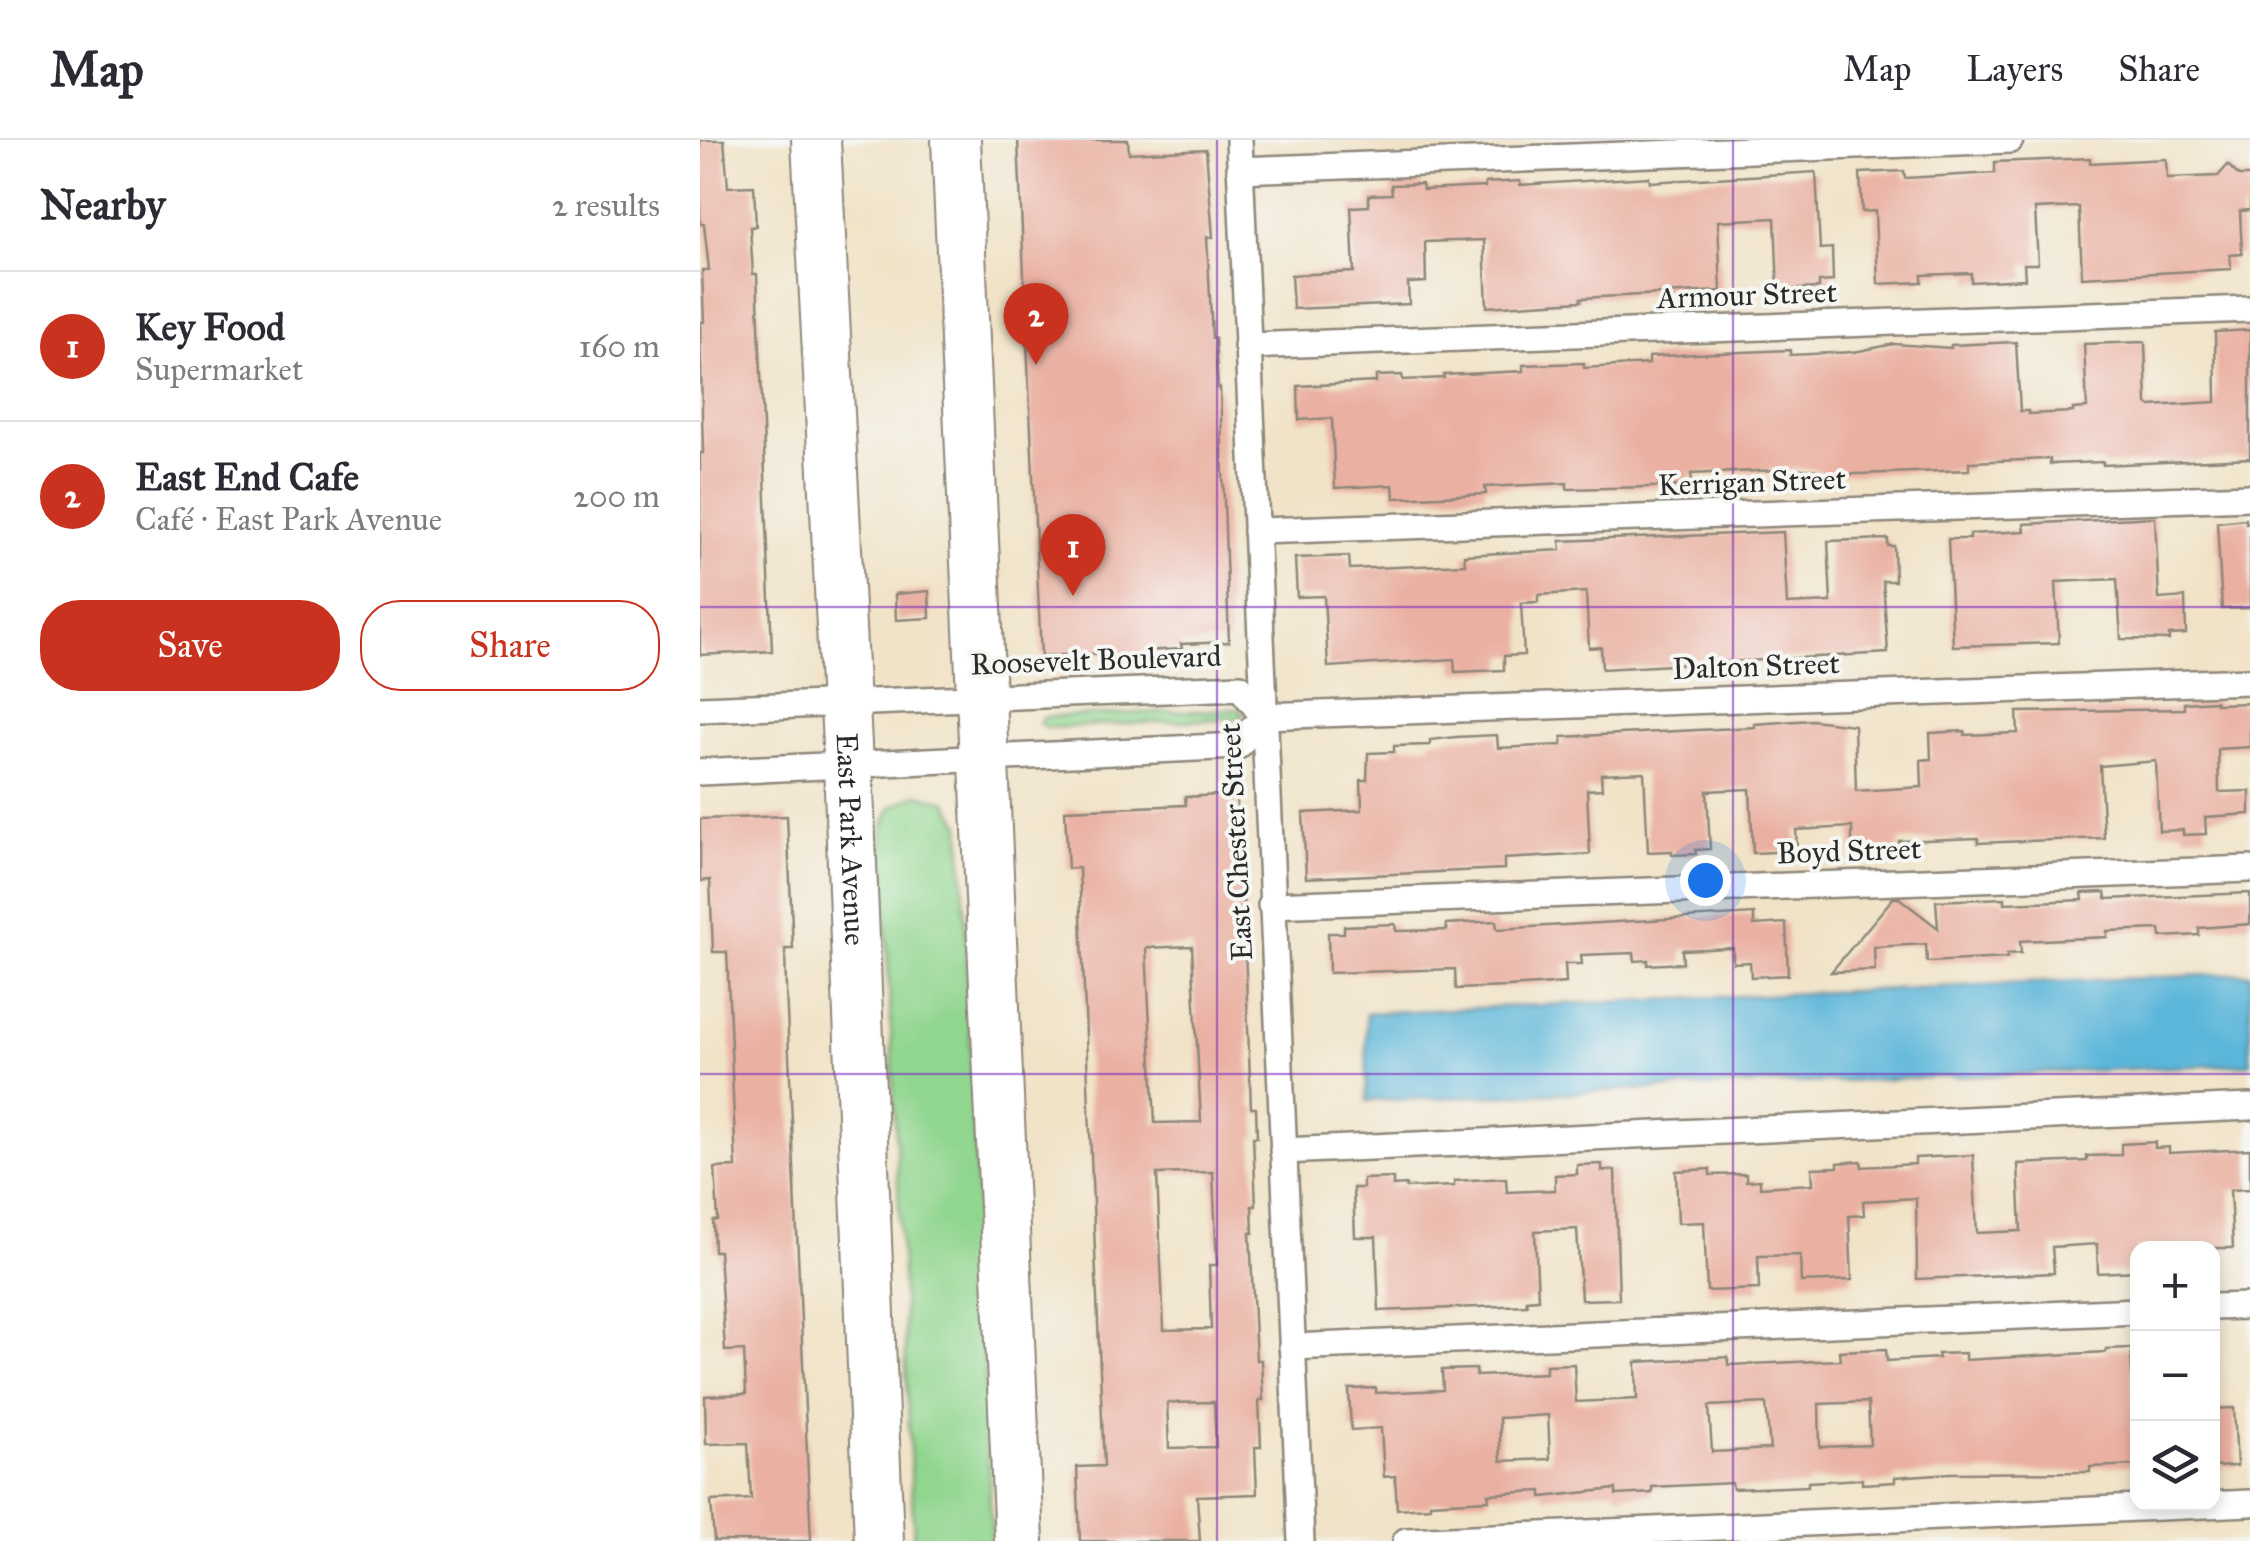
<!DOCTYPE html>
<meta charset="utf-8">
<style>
:root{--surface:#fff;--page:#f7f7f7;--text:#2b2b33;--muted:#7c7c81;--line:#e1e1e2;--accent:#c8321e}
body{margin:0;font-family:"IM FELL Great Primer",serif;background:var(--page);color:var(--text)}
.controls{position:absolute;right:30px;bottom:30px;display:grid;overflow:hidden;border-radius:20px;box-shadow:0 5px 15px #0003}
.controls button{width:90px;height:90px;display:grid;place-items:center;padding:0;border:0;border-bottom:2px solid var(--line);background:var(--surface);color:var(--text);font:50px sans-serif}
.you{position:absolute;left:1005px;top:740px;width:35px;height:35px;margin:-25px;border:8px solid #fff;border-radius:50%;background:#1a73e8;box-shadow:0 0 0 15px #1a73e833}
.badge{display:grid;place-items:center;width:65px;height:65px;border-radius:50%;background:var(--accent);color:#fff;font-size:32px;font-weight:700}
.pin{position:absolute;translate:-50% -82px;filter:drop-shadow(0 2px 5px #0008)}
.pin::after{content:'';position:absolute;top:52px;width:35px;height:30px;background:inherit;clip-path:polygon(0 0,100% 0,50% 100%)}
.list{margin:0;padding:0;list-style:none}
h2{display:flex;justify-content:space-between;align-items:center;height:130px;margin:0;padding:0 40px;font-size:42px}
h2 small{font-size:32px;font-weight:400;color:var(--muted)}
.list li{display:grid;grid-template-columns:65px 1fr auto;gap:30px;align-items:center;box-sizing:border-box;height:150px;padding:0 40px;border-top:2px solid var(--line)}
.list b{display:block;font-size:38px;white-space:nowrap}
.list p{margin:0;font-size:32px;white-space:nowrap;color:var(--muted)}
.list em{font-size:32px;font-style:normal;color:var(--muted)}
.actions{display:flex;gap:20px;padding:30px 40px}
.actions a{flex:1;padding:22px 0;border:2px solid var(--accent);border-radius:40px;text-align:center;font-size:35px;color:var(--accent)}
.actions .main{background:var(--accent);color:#fff}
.icon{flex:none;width:55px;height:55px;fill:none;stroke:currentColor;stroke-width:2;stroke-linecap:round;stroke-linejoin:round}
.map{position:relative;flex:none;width:1550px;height:1401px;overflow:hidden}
header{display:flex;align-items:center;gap:60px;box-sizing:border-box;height:140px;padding:0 50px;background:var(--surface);border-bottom:2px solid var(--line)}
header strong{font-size:48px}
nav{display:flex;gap:55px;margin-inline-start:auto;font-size:35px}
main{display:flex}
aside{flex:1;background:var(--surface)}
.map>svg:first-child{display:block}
.green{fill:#91d68f;stroke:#5e805d;stroke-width:2.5}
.water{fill:#5bb6d9;stroke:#437082;stroke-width:2.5}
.building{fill:#eab1a3;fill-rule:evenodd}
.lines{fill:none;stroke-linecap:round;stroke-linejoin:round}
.street-casing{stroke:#8e877a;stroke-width:30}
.highway-casing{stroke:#8e877a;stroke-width:52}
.street{stroke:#fff;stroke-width:25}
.highway{stroke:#fff;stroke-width:48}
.grid{fill:none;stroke:#7b2cbf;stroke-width:2.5;stroke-opacity:0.55}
.labels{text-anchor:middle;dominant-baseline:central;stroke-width:8;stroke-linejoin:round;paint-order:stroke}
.street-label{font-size:30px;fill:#2b2b2b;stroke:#f6f6f2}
</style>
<header>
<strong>Map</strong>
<nav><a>Map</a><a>Layers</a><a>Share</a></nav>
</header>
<main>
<aside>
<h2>Nearby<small>2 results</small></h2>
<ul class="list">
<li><span class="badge">1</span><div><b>Key Food</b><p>Supermarket</p></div><em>160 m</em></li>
<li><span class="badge">2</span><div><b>East End Cafe</b><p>Café · East Park Avenue</p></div><em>200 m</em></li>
</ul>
<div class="actions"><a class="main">Save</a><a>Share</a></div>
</aside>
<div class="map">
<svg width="1550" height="1401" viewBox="0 0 1550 1401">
<rect width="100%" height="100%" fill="#f6f6f2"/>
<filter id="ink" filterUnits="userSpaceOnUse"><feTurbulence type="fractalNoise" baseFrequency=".01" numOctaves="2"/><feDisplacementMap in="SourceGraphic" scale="20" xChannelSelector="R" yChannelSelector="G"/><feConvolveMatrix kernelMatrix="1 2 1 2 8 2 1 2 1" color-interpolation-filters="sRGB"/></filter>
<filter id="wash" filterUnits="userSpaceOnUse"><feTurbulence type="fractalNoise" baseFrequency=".0048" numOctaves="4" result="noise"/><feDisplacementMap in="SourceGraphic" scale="40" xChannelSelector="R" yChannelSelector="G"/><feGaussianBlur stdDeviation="2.25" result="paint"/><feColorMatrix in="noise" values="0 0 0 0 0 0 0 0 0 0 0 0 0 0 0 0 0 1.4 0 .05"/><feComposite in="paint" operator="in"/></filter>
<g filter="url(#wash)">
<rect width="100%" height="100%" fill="#f1e3c8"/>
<g class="green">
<polygon points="539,569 544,574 539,578 346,588 339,583 343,577"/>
<polygon points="218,654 247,662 261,685 292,1401 214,1401 182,691 191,667"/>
</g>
<polygon class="water" points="1550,833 1550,924 667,961 666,873"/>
<g id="blocks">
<g class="building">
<polygon points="0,0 24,0 28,47 54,46 56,86 50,87 53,134 57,134 72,511 0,515 0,313 3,313 0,182 4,182 2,130 9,130 4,84 0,84"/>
<polygon points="318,0 428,0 429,13 506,9 513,97 507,97 512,198 515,198 518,248 520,248 529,502 481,504 482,509 443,511 444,517 410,518 410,513 341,516"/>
<polygon points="1390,18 1390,23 1466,19 1467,38 1518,36 1528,25 1539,36 1550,36 1550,70 1540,71 1542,114 1530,115 1531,129 1382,137 1379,67 1335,69 1338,124 1324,124 1325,139 1271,142 1271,133 1222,135 1222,142 1178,144 1175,71 1162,72 1160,33 1204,31 1205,38 1295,33 1295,22"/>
<polygon points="1116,32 1120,109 1132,108 1133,141 1119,142 1119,148 1078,150 1075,78 1018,81 1021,151 881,158 881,161 787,167 784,100 725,102 726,142 708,143 709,164 593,169 591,135 654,132 651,67 669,66 669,55 692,54 691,45 722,44 723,50 785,47 785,43 820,41 820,45 949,37 950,42"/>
<polygon points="1550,190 1550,318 1403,325 1403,322 1350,324 1350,319 1269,322 1269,330 1158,334 1121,334 1120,330 1101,329 991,334 992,346 867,349 867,343 785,347 786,354 694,358 693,345 635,348 632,278 599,280 598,246 676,242 676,236 702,235 703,240 744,238 744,235 823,231 823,225 884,223 884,228 949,224 949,217 995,214 1090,210 1090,215 1154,212 1194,204 1251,208 1251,205 1316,202 1320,271 1328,271 1328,274 1373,272 1373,269 1387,268 1384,204 1445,202 1447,264 1450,266 1516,262 1515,192"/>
<polygon points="1455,377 1459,459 1485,457 1486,494 1469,495 1469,500 1421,499 1417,439 1356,442 1359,503 1253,506 1248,399 1270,399 1270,394 1325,391 1324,384"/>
<polygon points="1546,379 1546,383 1550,382 1550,468 1522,469 1517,382"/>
<polygon points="1083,392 1087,464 1131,462 1128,401 1188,399 1188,406 1194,406 1195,441 1183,441 1188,513 902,529 901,507 889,508 886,452 838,455 838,462 821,463 824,515 804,516 804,530 755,532 754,519 628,527 624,456 597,457 595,418 649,416 650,429 765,424 764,415 861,410 860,401"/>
<polygon points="229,451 230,478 196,480 195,454"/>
<polygon points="1515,561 1516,564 1550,563 1550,607 1518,609 1519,652 1550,651 1550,674 1505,677 1506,694 1483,695 1483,690 1459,691 1456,621 1400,626 1404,698 1278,703 1278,698 1199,701 1199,710 1152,712 1152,687 1096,690 1097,711 1053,713 1050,649 1007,651 1010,709 995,710 996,714 972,715 972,711 948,712 944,632 901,634 902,649 887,650 890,714 804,719 804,729 606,738 603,673 662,670 661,640 667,640 668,613 694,612 694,606 730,605 730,600 756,597 797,595 798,608 862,605 862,597 1055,587 1054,584 1112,580 1154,585 1156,651 1222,647 1221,620 1231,619 1230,593 1265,591 1265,595 1318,593 1317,572 1484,569 1484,563"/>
<path d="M536,654L543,752L551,968H556L557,997H553L556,1066H552L553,1093H550L556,1220H561L563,1260H559L561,1307H555L557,1354L497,1356L500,1401H380L377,1327L404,1326L379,728L368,729L365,670L486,665L485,657ZM492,806L501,982L455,983L446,808ZM513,1032L517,1125H509L511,1189L464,1190L457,1034ZM514,1262L516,1307L469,1308L467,1263Z"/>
<polygon points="87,676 93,809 85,809 86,849 111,1401 14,1401 11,1361 51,1359 48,1303 6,1304 5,1256 46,1254 44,1210 25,1211 19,1111 14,1111 13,1081 18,1080 15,1028 36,1027 27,812 13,812 10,740 0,741 0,679"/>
<polygon points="1405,752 1406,759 1550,753 1550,784 1499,788 1499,795 1461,797 1460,789 1407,791 1407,797 1320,801 1321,813 1307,814 1307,818 1227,822 1226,804 1174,807 1175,830 1131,832 1193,758 1199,758 1238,788 1236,761 1305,758 1305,763 1383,760 1382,753"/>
<polygon points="1054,774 1054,785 1086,783 1088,835 1051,837 1050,822 1033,823 1033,808 982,810 983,823 948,825 948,820 935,821 934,813 881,815 882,824 865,824 866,843 808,847 756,849 755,829 629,833 628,793 644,793 644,786 695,784 696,791 747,790 746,784 796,781 797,789"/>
<polygon points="1455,1002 1455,1008 1469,1007 1469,1013 1550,1009 1550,1049 1530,1050 1533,1108 1436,1108 1437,1131 1398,1133 1397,1104 1352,1107 1354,1133 1217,1139 1216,1058 1163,1061 1164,1075 1149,1076 1152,1140 1101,1142 1100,1115 1058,1116 1059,1149 1007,1151 1004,1082 978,1083 976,1031 1010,1029 1010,1035 1046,1034 1046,1041 1060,1040 1060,1047 1113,1044 1112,1028 1138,1027 1138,1023 1161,1021 1162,1027 1215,1024 1215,1018 1273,1015 1277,1093 1321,1091 1318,1024 1387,1021 1387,1016 1421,1015 1421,1004"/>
<polygon points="902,1024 902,1031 915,1030 919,1159 881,1160 877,1089 835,1091 838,1159 826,1160 827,1165 679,1171 676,1097 655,1097 653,1048 663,1048 663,1039 693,1038 693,1046 706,1045 706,1048 754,1046 754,1041 806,1038 807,1052 855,1050 855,1035 877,1034 877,1025"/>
<path d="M1431,1208L1434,1275H1438V1325L1390,1327V1332L1251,1333L1195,1337V1342L1162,1344V1339L1108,1342V1346L1033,1349L1032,1343L952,1347V1353L916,1355V1349L842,1357V1351L788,1354L789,1360L730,1363V1367L697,1369L695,1336L684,1337L681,1288L651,1290L649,1249L676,1248V1253L743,1250L742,1230L776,1229V1236L846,1233V1225L874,1224L876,1262L937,1259L936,1222L1028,1217V1225L1140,1220L1139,1211L1186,1209L1187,1221L1239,1218L1238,1214L1265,1213V1220L1406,1212V1209ZM1168,1262L1170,1305L1120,1307L1119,1264ZM1066,1263L1070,1309L1012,1312L1009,1266ZM848,1275L850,1319L801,1321L799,1278Z"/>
<polygon points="1534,1268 1537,1326 1512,1327 1512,1269"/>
</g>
</g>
</g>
<g filter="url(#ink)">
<use href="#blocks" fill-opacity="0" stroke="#8e877a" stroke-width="2.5"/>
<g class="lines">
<defs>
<g id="street">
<polyline points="539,0 601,1401"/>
<polyline points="540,30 1310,0"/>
<polyline points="547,206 1550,169"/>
<polyline points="556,391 1550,357"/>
<polyline points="0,569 540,547 563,576"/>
<polyline points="563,576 1550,541"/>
<polyline points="0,632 538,606 563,576"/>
<polyline points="571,765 1550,729"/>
<polyline points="583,1011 1550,967"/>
<polyline points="1512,1167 1550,1166"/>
<polyline points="592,1207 1438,1171"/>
<polyline points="706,1401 1550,1363"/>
</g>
<g id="highway">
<path id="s1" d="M116,0L148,624L179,1401"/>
<polyline points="256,0 319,1401"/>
</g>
</defs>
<use href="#street" class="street-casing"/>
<use href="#highway" class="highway-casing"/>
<use href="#street" class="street"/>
<use href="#highway" class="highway"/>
</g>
</g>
<path class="grid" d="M517,0V1401M1033,0V1401M0,467H1550M0,934H1550"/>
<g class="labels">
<g class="street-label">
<text transform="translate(1047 155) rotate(-2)">Armour Street</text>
<text transform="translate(1052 342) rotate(-2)">Kerrigan Street</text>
<text transform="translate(396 520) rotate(-2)">Roosevelt Boulevard</text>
<text transform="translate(1056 526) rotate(-2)">Dalton Street</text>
<text stroke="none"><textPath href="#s1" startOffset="700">East Park Avenue</textPath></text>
<text transform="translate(536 702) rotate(-93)">East Chester Street</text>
<text transform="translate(1149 711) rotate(-2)">Boyd Street</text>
</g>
</g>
</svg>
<div class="controls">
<button>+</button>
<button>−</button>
<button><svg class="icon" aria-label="layers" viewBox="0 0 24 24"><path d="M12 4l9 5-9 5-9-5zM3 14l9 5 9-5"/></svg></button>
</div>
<div class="you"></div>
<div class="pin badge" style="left:373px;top:456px">1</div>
<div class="pin badge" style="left:336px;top:225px">2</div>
</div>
</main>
